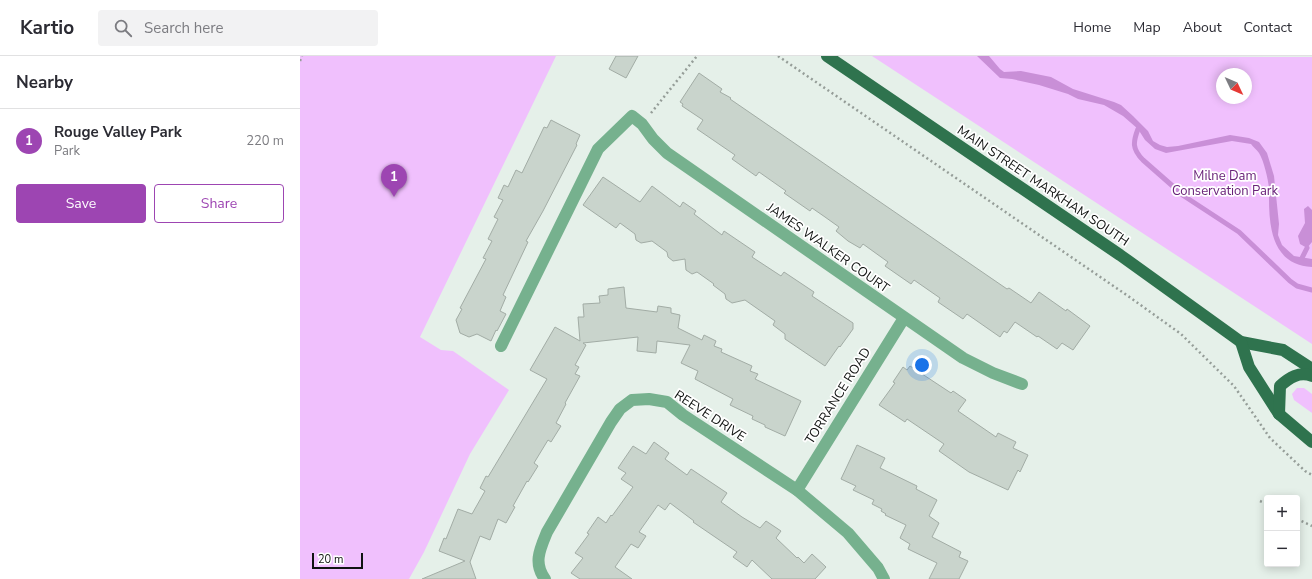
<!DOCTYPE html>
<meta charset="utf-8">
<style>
:root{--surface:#fff;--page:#f2f2f3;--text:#2b2b33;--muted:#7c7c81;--line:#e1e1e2;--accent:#9d45b2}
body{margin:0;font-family:"Nunito Sans",sans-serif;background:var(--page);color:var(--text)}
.controls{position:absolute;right:12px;bottom:12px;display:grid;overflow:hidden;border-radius:4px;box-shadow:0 2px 10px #0003}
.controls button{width:36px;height:36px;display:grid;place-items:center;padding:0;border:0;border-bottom:1px solid var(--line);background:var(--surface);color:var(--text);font:20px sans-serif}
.compass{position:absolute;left:916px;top:12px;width:36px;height:36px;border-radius:50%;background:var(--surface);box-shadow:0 2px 10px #0003;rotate:134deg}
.scale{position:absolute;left:12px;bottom:10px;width:51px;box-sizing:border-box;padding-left:4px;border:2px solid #101311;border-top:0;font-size:11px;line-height:14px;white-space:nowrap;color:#101311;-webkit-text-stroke:3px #fff;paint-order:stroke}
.you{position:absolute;left:622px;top:309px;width:14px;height:14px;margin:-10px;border:3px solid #fff;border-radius:50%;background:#1a73e8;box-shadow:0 0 0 6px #1a73e833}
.badge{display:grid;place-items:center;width:26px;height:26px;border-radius:50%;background:var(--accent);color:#fff;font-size:13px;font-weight:700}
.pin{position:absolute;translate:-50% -33px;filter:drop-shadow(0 1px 2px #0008)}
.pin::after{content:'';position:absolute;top:21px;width:14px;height:12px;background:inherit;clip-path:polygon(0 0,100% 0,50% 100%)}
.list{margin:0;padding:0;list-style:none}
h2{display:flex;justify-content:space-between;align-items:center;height:52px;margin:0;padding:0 16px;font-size:17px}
h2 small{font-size:13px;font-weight:400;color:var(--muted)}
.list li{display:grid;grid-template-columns:26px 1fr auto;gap:12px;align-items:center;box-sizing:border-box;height:64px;padding:0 16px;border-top:1px solid var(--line)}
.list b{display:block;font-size:15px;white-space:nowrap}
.list p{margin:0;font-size:13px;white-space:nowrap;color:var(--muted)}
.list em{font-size:13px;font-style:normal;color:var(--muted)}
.actions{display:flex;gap:8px;padding:12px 16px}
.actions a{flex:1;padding:9px 0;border:1px solid var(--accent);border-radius:4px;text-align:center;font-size:14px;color:var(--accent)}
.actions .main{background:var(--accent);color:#fff}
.icon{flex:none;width:22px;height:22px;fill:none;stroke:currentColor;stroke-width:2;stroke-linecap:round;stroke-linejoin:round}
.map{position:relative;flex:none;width:1012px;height:523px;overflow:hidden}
header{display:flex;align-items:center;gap:24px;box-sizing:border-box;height:56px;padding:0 20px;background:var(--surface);border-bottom:1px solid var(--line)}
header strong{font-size:19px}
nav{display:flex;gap:22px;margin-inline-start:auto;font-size:14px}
.search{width:280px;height:36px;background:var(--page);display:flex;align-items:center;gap:10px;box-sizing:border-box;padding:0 14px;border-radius:4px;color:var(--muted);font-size:15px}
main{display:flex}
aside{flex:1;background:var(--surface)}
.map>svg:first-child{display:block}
.green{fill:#f0c0fd;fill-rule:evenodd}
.water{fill:#c98fd7}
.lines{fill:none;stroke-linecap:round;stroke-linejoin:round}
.stream{stroke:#c98fd7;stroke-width:5}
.building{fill:#c9d4cc;stroke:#a2aca5}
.path{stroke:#959d98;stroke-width:2.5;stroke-dasharray:2 3;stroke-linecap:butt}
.minor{stroke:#76b18e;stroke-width:12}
.major{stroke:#2f734e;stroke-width:12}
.labels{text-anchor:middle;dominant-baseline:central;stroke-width:3.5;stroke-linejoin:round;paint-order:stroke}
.park-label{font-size:13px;fill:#692279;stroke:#fff}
.street-label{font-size:13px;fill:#101311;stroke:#fff}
</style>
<header>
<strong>Kartio</strong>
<div class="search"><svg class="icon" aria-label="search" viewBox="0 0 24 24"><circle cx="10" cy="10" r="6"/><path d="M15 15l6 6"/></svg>Search here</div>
<nav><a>Home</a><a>Map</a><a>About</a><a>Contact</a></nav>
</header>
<main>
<aside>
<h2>Nearby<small></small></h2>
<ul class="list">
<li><span class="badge">1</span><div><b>Rouge Valley Park</b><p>Park</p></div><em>220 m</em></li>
</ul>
<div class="actions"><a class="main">Save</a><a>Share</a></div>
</aside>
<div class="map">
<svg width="1012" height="523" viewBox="0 0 1012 523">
<rect width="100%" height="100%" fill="#e5f0e9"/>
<g class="green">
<polygon points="0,0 256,0 120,281 141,294 153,295 209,334 170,398 124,496 109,523 0,523"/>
<path d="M572,0L1012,1V288ZM922,18H946V42H922Z"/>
<polygon points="997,332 1004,332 1012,338 1012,357 994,344 992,338"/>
</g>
<g class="water">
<path d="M677,0H689L700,13L704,16L721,15L751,21L773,33L814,46L821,49L833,60L848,75L853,85L860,89L867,91L878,90L930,79L949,82L959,86L967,97L974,120L979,168L978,179L982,189L994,200L1012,203V211C973,209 969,173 969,142C969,139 969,135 969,132C968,123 964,105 959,97C957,94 953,91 951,88L932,85L866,97L855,93L845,84L838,73L823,60L804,49L778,43L768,38L739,29L712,23L700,22Z"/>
<polygon points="1008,150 1012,154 1012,186 1007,192 1000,188 998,180 1005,167 1004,153"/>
</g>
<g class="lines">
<g class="stream">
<path d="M838,73C833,86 832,93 843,104L884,140L939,176L990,225L997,230L1012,234"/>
<polyline points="1002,202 1007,192"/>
</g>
</g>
<g class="building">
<polygon points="316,0 338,0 326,22 309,13"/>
<polygon points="399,17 422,33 420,36 431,42 430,43 688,220 707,233 709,232 731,247 739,236 766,255 767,253 790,270 773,294 762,287 757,293 738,280 737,281 715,266 707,277 704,275 700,281 667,258 663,263 638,246 640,242 614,224 611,228 585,210 588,206 563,188 560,192 548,185 536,175 539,171 525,161 512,152 510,155 484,137 486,135 459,116 456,120 432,103 435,99 397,73 403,64 382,50 383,48 380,46"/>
<polygon points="251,64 280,79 276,88 277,89 243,155 226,185 228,186 203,239 206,241 200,255 206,258 197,275 196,274 191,285 177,278 169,281 160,277 156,264 162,253 160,252 186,203 183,202 192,185 188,183 198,163 194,161 203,144 198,142 204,129 208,131 216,114 222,117 244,71 247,72"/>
<polygon points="303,121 340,146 352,130 380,151 383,146 396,155 394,158 422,179 424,175 455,196 452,201 481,220 484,216 514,236 512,240 553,267 553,273 540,291 539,290 525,310 485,283 485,278 473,269 475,265 445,244 432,247 426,243 425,238 413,229 414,228 397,216 392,218 386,214 385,203 373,205 368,201 367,196 352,185 341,187 336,184 335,178 320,167 316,172 283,149"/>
<polygon points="324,231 326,252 357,256 358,250 371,252 371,257 380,259 378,272 402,284 404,279 416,285 414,290 422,293 421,296 452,310 450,315 458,318 455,323 501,345 485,380 465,371 465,369 452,363 453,360 430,349 433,343 395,323 398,315 381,307 390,289 357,285 356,297 337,295 338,281 283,287 286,289 275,309 279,311 275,318 280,320 265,347 266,348 256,367 261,370 251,386 248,384 234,407 238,410 228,426 227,425 213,450 215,451 206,467 198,463 190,484 180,480 170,506 176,523 122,523 165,505 139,495 144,482 146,483 158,453 172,458 185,435 180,432 186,420 188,421 247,323 230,314 255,271 280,285 278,261 284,261 283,248 300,247 299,240 308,239 308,233"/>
<polygon points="610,310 651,337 653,335 666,344 658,355 696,381 698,377 716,386 713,392 728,399 720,416 718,414 708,434 669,416 639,395 644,388 607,363 605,366 579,349 595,327 593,326 603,311 607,314"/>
<polygon points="354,386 369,397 365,403 387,419 391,413 427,437 421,446 442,461 460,472 466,465 481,475 476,482 497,502 498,501 504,507 512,498 526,511 515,523 472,523 452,504 447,511 433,501 437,496 393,466 394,465 370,447 365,454 358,449 339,476 346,480 338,492 331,488 315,511 332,523 280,523 271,517 283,502 275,497 289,478 287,477 298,461 306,467 311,459 312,460 333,431 321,423 326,417 318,412 333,390 346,398"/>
<polygon points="557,389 585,402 580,412 617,430 616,433 637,444 629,460 639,467 632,481 661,496 659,501 668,505 659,523 629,523 637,507 608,493 610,488 600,482 606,469 585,459 586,458 581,455 582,453 572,448 574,444 553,434 556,430 541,423"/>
</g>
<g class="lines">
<g class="path">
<polyline points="478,0 828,240 881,278 934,330 970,382 1005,415 1012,419"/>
<polyline points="0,5 2,0"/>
<polyline points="351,57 397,0"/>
<polyline points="960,445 967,448"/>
<polyline points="997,463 1012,470"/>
</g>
<g class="minor">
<polyline points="201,290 298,93 332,60 342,68 353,83 367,97 663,302 693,317 722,328"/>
<polyline points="497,434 604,262"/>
<path d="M245,523C233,507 240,493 247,476L311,366L320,353L332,344L349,343L367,346L383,359L497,434L548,477L578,512L584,523"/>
</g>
<g class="major">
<polyline points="527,0 820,199 941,286 983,294 1012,313"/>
<polyline points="941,286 949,311 979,358 1012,386"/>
<path d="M979,358L980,330C989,322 999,315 1012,320"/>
</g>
</g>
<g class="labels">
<g class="park-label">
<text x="925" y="120">Milne Dam<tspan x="925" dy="15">Conservation Park</tspan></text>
</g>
<g class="street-label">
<text transform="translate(743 130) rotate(34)">MAIN STREET MARKHAM SOUTH</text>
<text transform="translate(528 192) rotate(35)">JAMES WALKER COURT</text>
<text transform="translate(538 340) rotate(-58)">TORRANCE ROAD</text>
<text transform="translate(410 360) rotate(33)">REEVE DRIVE</text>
</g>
</g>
</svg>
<div class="controls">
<button>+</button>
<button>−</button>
</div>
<svg class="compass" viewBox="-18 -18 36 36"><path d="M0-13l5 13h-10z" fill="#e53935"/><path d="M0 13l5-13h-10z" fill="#7c7c81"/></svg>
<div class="scale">20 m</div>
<div class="you"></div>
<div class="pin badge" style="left:94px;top:141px">1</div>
</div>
</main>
